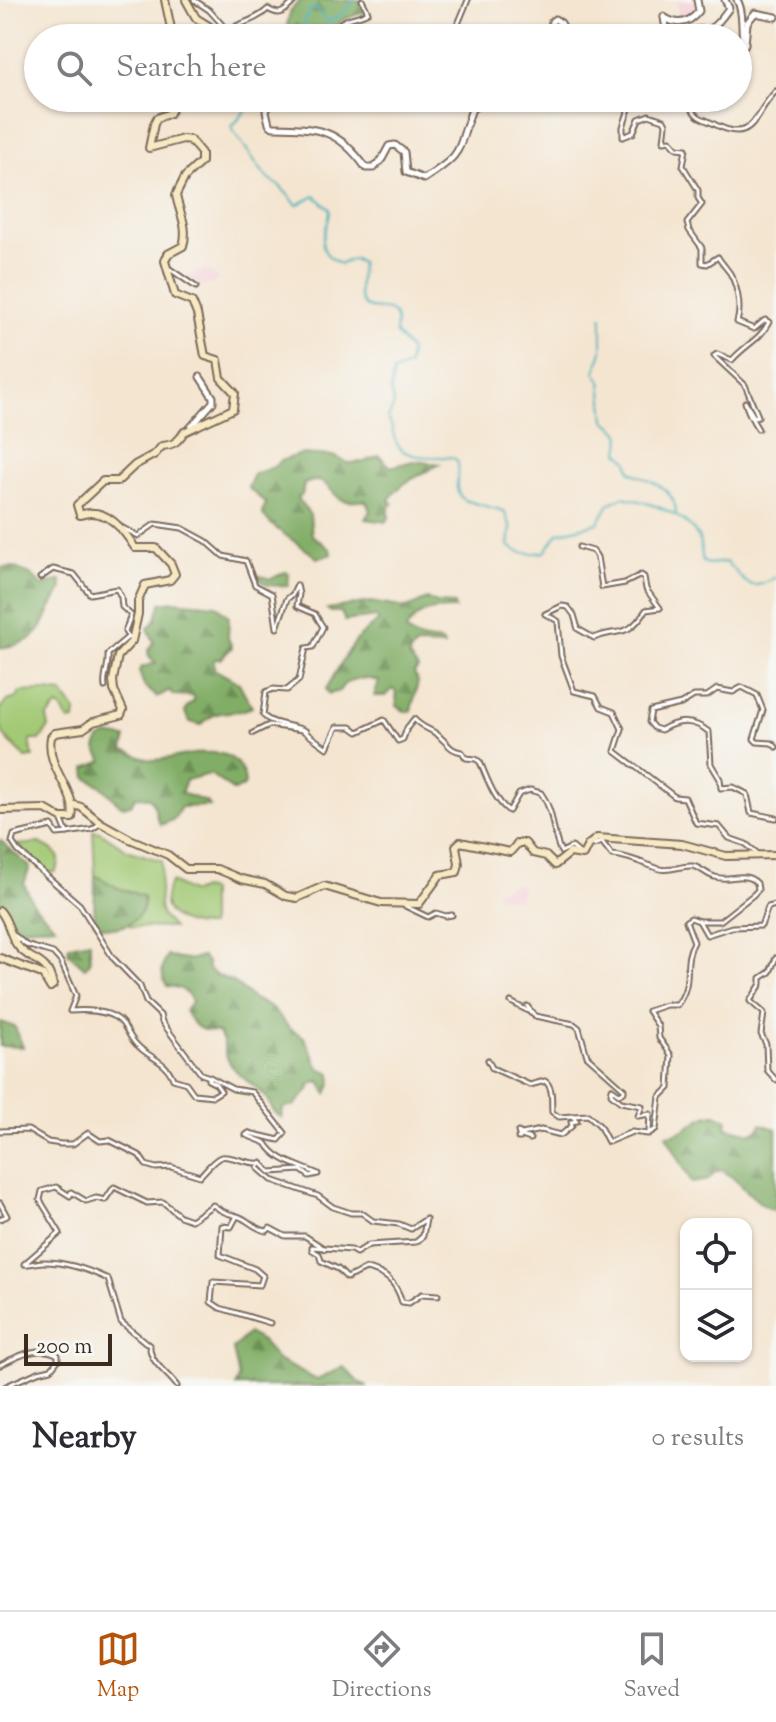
<!DOCTYPE html>
<style>
:root{--surface:#fff;--page:#f7f7f7;--text:#2b2b33;--muted:#7c7c81;--line:#e1e1e2;--accent:#b45309}
body{margin:0;font-family:"Sorts Mill Goudy",serif;background:var(--page);color:var(--text)}
.controls{position:absolute;right:24px;bottom:24px;display:grid;overflow:hidden;border-radius:16px;box-shadow:0 2px 6px #0004}
.controls button{width:72px;height:72px;display:grid;place-items:center;padding:0;border:0;border-bottom:2px solid var(--line);background:var(--surface);color:var(--text);font:40px sans-serif}
.scale{position:absolute;left:24px;bottom:20px;width:88px;box-sizing:border-box;padding-left:8px;border:4px solid #3b2a1e;border-top:0;font-size:22px;line-height:28px;white-space:nowrap;color:#3b2a1e;-webkit-text-stroke:6px #f6f6f2;paint-order:stroke}
.list{margin:0;padding:0;list-style:none}
h2{display:flex;justify-content:space-between;align-items:center;height:104px;margin:0;padding:0 32px;font-size:34px}
h2 small{font-size:26px;font-weight:400;color:var(--muted)}
.icon{flex:none;width:44px;height:44px;fill:none;stroke:currentColor;stroke-width:2;stroke-linecap:round;stroke-linejoin:round}
.map{position:relative;flex:none;width:776px;height:1386px;overflow:hidden}
.search{position:absolute;background:var(--surface);box-shadow:0 2px 6px #0004;left:24px;right:24px;top:24px;height:88px;display:flex;align-items:center;gap:20px;box-sizing:border-box;padding:0 28px;border-radius:44px;color:var(--muted);font-size:30px}
.sheet{height:224px;background:var(--surface)}
nav{display:flex;justify-content:space-around;align-items:center;box-sizing:border-box;height:112px;border-top:2px solid var(--line);background:var(--surface);font-size:22px;color:var(--muted)}
nav a{display:grid;justify-items:center;gap:4px}
nav .on{color:var(--accent)}
.map>svg:first-child{display:block}
.built{fill:#f6cfd8}
.grass{fill:#a2c974;stroke:#6e7a49;stroke-width:2}
.forest{fill:url(#forest-firs);stroke:#5e6c42;stroke-width:2}
.lines{fill:none;stroke-linecap:round;stroke-linejoin:round}
.stream{stroke:#3fafb8;stroke-width:2}
.minor-casing{stroke:#7c6b5c;stroke-width:7}
.tertiary-casing{stroke:#7c6b5c;stroke-width:9}
.secondary-casing{stroke:#7c6b5c;stroke-width:10}
.minor{stroke:#fff;stroke-width:3}
.tertiary{stroke:#fff;stroke-width:5}
.secondary{stroke:#f7e9c3;stroke-width:6}
</style>
<div class="map">
<svg width="776" height="1386" viewBox="0 0 776 1386">
<defs>
<pattern id="forest-firs" width="22" height="20" patternUnits="userSpaceOnUse" patternTransform="scale(2)"><rect width="22" height="20" fill="#81ad66"/><path d="M5 1l3.5 6h-7zM16 11l3.5 6h-7z" fill="#6b8d53"/></pattern>
</defs>
<rect width="100%" height="100%" fill="#f6f6f2"/>
<filter id="ink" filterUnits="userSpaceOnUse"><feTurbulence type="fractalNoise" baseFrequency=".0125" numOctaves="2"/><feDisplacementMap in="SourceGraphic" scale="16" xChannelSelector="R" yChannelSelector="G"/><feConvolveMatrix kernelMatrix="1 2 1 2 8 2 1 2 1" color-interpolation-filters="sRGB"/></filter>
<filter id="wash" filterUnits="userSpaceOnUse"><feTurbulence type="fractalNoise" baseFrequency=".006" numOctaves="4" result="noise"/><feDisplacementMap in="SourceGraphic" scale="32" xChannelSelector="R" yChannelSelector="G"/><feGaussianBlur stdDeviation="1.8" result="paint"/><feColorMatrix in="noise" values="0 0 0 0 0 0 0 0 0 0 0 0 0 0 0 0 0 1.4 0 .05"/><feComposite in="paint" operator="in"/></filter>
<g filter="url(#wash)">
<rect width="100%" height="100%" fill="#f4e5d0"/>
<g class="built">
<polygon points="695,0 697,8 695,14 678,18 677,1"/>
<polygon points="204,269 219,278 213,284 197,286 187,278"/>
<polygon points="516,883 522,888 520,899 499,897 496,894 497,891"/>
</g>
<g class="grass">
<path d="M46,691L62,693L76,711L75,720L69,721L60,707L57,706L47,718L49,727L40,740H30L33,757L26,758C6,736 0,742 0,709L7,701L17,698L20,692Z"/>
<path d="M93,831L100,832L127,850L162,861L159,906L162,916L173,928L132,927L128,924C139,916 147,911 143,896L118,888L95,875Z"/>
<path d="M39,843C53,849 66,856 55,872L46,873L17,845Z"/>
<path d="M171,882L192,893L202,889L210,891V926C181,927 152,913 171,882Z"/>
</g>
<g class="forest">
<path d="M301,0H359L365,12C349,18 336,17 333,38L285,36L290,11Z"/>
<path d="M301,454L333,456L348,463L364,462L379,456L391,467L413,461L440,464C420,476 403,479 389,500L393,504L389,507V518L386,522L365,519L370,511L366,501C358,500 347,504 339,498C327,488 324,475 304,484L302,495L298,498L310,515L312,535L330,549L332,554L317,558C301,543 275,533 262,513L266,503L248,488L254,474L274,467L280,461Z"/>
<path d="M13,567L31,575L42,586L61,580L62,590C37,622 52,640 0,648V568Z"/>
<path d="M285,572L289,573L288,586C272,585 265,588 254,574L271,579Z"/>
<path d="M427,599L437,603L454,604L455,609C433,609 418,609 406,630C415,640 429,641 442,642L444,646L418,645L410,652L409,657L418,669L414,673L418,682L411,711L406,712L397,706L396,692L392,689L385,696H374L379,681C364,677 348,676 339,691L329,694L326,689C342,663 352,637 379,621L376,617L345,621L341,612H331L327,609L370,602L407,608Z"/>
<path d="M174,601L216,605L229,617L228,638L232,647L221,659H214V669L239,683L252,707C232,717 219,705 201,725L190,722L185,713L186,708L194,701L193,696L172,695L170,690L157,697L144,686L139,671L142,667L156,663L149,656L148,651L154,642L148,628L155,621L161,603Z"/>
<path d="M107,735L126,738L123,750C133,753 144,760 154,760C184,759 238,734 245,783L243,787L234,791L210,774L186,780L181,793L207,802L210,806L181,807L174,819L161,825C154,816 157,806 150,798L135,797L131,805L121,806L100,785L87,778L86,768L103,761L96,749L99,740Z"/>
<polygon points="0,840 30,867 24,884 33,904 55,926 17,928 0,900"/>
<path d="M95,875L118,888L143,896C149,921 113,937 94,922Z"/>
<polygon points="90,941 90,962 85,968 68,953 69,945"/>
<path d="M167,955C178,961 189,960 202,957L207,962L208,969L216,975L233,982L252,998L273,1009L289,1028L304,1037L319,1068L331,1073L332,1081L327,1094L320,1081L309,1085L310,1089L294,1106L283,1108L282,1118C272,1112 272,1107 266,1098C254,1082 233,1076 226,1055C222,1043 227,1044 217,1032C199,1031 194,1027 185,1011L192,1001C186,990 179,987 167,986C160,976 162,966 167,955Z"/>
<polygon points="0,1022 15,1027 23,1047 0,1046"/>
<path d="M715,1114L727,1119L726,1127L752,1133L759,1129L761,1124L776,1129V1211C754,1204 742,1182 722,1170L715,1172L708,1180L692,1183L666,1135C691,1133 694,1116 715,1114Z"/>
<polygon points="248,1333 262,1341 277,1360 317,1380 344,1367 358,1382 368,1386 236,1386 239,1378 233,1349"/>
</g>
<g class="lines">
<g class="stream">
<polyline points="302,38 303,26 311,8 317,9 327,22 343,14 354,0"/>
<path d="M256,98L232,127L234,132L267,178L280,186L297,205L315,196L330,209C330,232 308,247 340,264L353,259L360,262C363,275 354,293 364,305C371,313 394,303 396,320C397,324 395,328 395,333L410,351L408,366L393,372L391,392L394,405L388,418C394,428 392,439 400,448C413,462 449,454 455,459C465,467 448,487 464,500L504,511L511,527L509,546C520,555 532,554 545,552L558,533L598,523L609,504L623,497C647,502 686,513 698,537C702,545 701,554 703,562L709,564L726,562C746,580 747,595 776,577"/>
<path d="M602,317V351L595,372L601,381L605,420C621,434 623,429 619,452L628,461L631,472C650,481 677,488 676,515"/>
</g>
</g>
</g>
<g filter="url(#ink)">
<g class="lines">
<defs>
<g id="minor">
<path d="M194,0L209,10L227,30C241,23 257,20 268,9C282,18 285,10 296,0"/>
<path d="M334,38C336,15 352,21 368,12L362,0"/>
<polyline points="440,38 458,24 468,0"/>
<path d="M622,98L630,106L623,127V137L633,133L639,119L649,115L664,120L666,124L664,141L670,140L677,148L686,149L683,166L698,190V198L702,204L687,223L689,230L702,248V263L707,264L718,257C720,261 723,264 726,268C737,280 742,307 737,322L754,329L765,320L769,322C761,339 745,345 732,360L717,354L714,356L745,385L758,416L754,417L745,402C748,413 752,420 758,429"/>
<polyline points="625,98 630,102 638,98"/>
<path d="M694,98L692,109C698,119 703,118 712,123C755,146 752,115 776,91"/>
<polyline points="167,267 196,287"/>
<path d="M121,527L138,536L155,524L182,528L206,541L223,556L246,561L255,585L272,594L277,628L287,599L293,594L297,585L299,594L297,606L315,614L323,627L313,647L306,648L299,680L287,690L273,689L266,692L263,715C273,726 293,724 306,731"/>
<path d="M579,547L593,551L597,557L602,587L625,583L641,575L644,577L646,589L660,608L646,610C626,640 621,627 594,638L578,629L574,615L568,607L562,606L545,614L558,621L561,656L574,691L595,696L601,707L614,712L622,729L615,751L675,797L685,798L696,823L719,826L729,838L746,844L757,853"/>
<polyline points="40,578 53,569 74,574 90,594 117,589 121,597 122,607 131,615 125,632 130,639"/>
<path d="M105,687C103,677 109,668 108,654L128,637"/>
<path d="M253,733L269,725L302,730L327,748L337,727H351L358,732L384,720L398,741L403,739L407,728L414,719C424,730 435,730 441,738C449,745 450,750 462,752L466,758L476,759L480,762C487,778 494,800 509,811L519,794L530,790L541,793C555,812 551,832 561,852L572,847L578,852"/>
<path d="M776,747L772,743L757,742L754,739L763,710L757,695L742,687L733,692L717,689L707,696H694L681,704L651,711L649,722L654,728L661,730C678,720 693,719 709,732L711,764L720,779L721,788L733,787L747,794L751,813L776,818"/>
<polyline points="61,818 67,833 57,834 52,826 14,835 12,842 18,851 80,905 113,958 140,986 146,1002 160,1015 162,1022 201,1074 210,1077"/>
<polyline points="67,833 92,829 101,823"/>
<path d="M593,845L602,842L612,855C626,855 646,865 660,869C670,872 681,865 692,866C701,867 706,875 715,877C731,882 743,870 757,883L758,890L753,895L720,921H699"/>
<polyline points="403,905 428,917 436,913 446,916 452,915"/>
<path d="M14,935L26,945L53,953L61,962L76,996L70,1011C83,1010 107,1010 119,1020C125,1024 130,1039 137,1045C149,1058 167,1061 173,1079L186,1083L194,1094L213,1096L221,1091L216,1084L208,1080L210,1077L233,1089L252,1092L285,1133L279,1140L249,1133"/>
<polyline points="776,958 770,972 761,978 761,984 750,1001 764,1013 761,1034 766,1044 767,1070 776,1080"/>
<polyline points="511,1002 530,1012"/>
<polyline points="527,1006 535,1016 574,1024 579,1028 587,1056 624,1089 624,1092 619,1094 612,1089 611,1094 621,1102 642,1106 638,1116 650,1114 649,1132"/>
<path d="M488,1060L492,1068L530,1085L545,1081C554,1088 551,1101 552,1112L559,1117L588,1115L599,1125L608,1142L632,1132L648,1134L656,1129L660,1097L669,1088L671,1055L659,1038L658,1026L648,1011L666,1005H677C695,981 681,964 694,942L686,921L691,918L699,921L707,935L732,927L761,926L768,907L776,905"/>
<path d="M0,1131L28,1130L48,1142L61,1144H73L88,1133L100,1141L109,1140L139,1155L146,1165L156,1168L171,1167L200,1176C206,1170 213,1160 221,1157C228,1154 248,1165 261,1163L270,1172L301,1170L309,1176L318,1174C300,1165 277,1162 266,1143L246,1135L249,1133"/>
<polyline points="522,1136 530,1139"/>
<polyline points="518,1138 520,1138 518,1132 522,1134 541,1130 561,1135 572,1126 571,1122 577,1121 572,1116"/>
<path d="M261,1163L258,1168L272,1180L318,1196L333,1207L351,1213H362L373,1221L399,1224L411,1229L426,1219L423,1236L416,1242L369,1245L356,1253L351,1250L312,1247V1250L319,1254L321,1261L338,1269L347,1278L366,1269C386,1273 396,1282 402,1302L409,1303L422,1294L438,1295"/>
<polyline points="0,1203 7,1216 0,1219"/>
<polyline points="237,1216 231,1227 222,1226 220,1255 255,1269 263,1276 260,1285 213,1282 211,1302 220,1308 270,1323"/>
<path d="M0,1365C16,1357 40,1344 58,1355V1360L51,1369L38,1372L6,1386"/>
<path d="M177,1386C168,1373 149,1362 150,1346L121,1322L108,1279C87,1269 67,1262 44,1262C36,1262 32,1265 24,1264L60,1233L40,1200L42,1191L56,1187L70,1196L71,1192L86,1201L96,1198L105,1200L114,1187L147,1203L163,1202L180,1216L191,1220L213,1205C222,1212 226,1213 237,1216C248,1219 254,1229 267,1231L270,1228L285,1236H305L325,1249"/>
</g>
<g id="tertiary">
<path d="M737,0C744,11 741,29 743,41"/>
<path d="M664,17C667,48 683,33 697,30C706,28 702,33 711,28C718,24 724,15 729,8L725,0"/>
<path d="M664,17C677,26 689,24 699,11L697,0"/>
<polyline points="549,38 552,21 555,19 561,23 569,38"/>
<polyline points="738,55 745,44 747,23 755,13 776,17"/>
<path d="M273,98L266,111L269,124L273,127C318,128 338,128 366,168H374L382,159L389,146L395,145L404,152L406,172L424,179C466,152 456,152 472,109L490,98"/>
<polyline points="190,428 213,402 213,397 200,377"/>
</g>
<g id="secondary">
<polyline points="165,0 173,38"/>
<polyline points="186,0 196,18 209,26 217,38"/>
<polyline points="74,805 81,807 101,823 130,839 168,855 186,869 217,869 241,879 265,884 286,896 297,898 324,886 381,903 419,904 440,875 457,872 459,864 456,846 460,842 510,852 518,843 525,843 533,853 546,856 555,865 570,853 583,855 588,845 597,838 682,844 726,856 776,855"/>
<path d="M0,810L45,809L61,818H72C78,791 45,769 51,737L55,733L83,729L93,722L121,715L123,710L114,690L113,680L118,656L132,641L138,614V601L145,585L170,580L175,574L171,564L156,548H135C123,528 104,506 80,515L77,505L103,481H118L135,465L155,454L162,446C173,445 178,442 184,432L233,409L235,393L221,378L218,360L205,356L197,314L192,302L175,295L165,261L168,254L183,246C189,226 179,213 176,195L185,177L201,162V153L190,140L183,139L149,148L154,124L157,118L170,113L177,98"/>
<path d="M0,911C9,921 9,934 17,945C31,964 47,956 53,985L50,987"/>
<polyline points="0,958 42,974 50,987"/>
</g>
</defs>
<use href="#minor" class="minor-casing"/>
<use href="#tertiary" class="tertiary-casing"/>
<use href="#secondary" class="secondary-casing"/>
<use href="#minor" class="minor"/>
<use href="#tertiary" class="tertiary"/>
<use href="#secondary" class="secondary"/>
</g>
</g>
</svg>
<div class="controls">
<button><svg class="icon" aria-label="locate" viewBox="0 0 24 24"><circle cx="12" cy="12" r="6"/><path d="M12 2v4M12 18v4M2 12h4M18 12h4"/></svg></button>
<button><svg class="icon" aria-label="layers" viewBox="0 0 24 24"><path d="M12 4l9 5-9 5-9-5zM3 14l9 5 9-5"/></svg></button>
</div>
<div class="scale">200 m</div>
<div class="search"><svg class="icon" aria-label="search" viewBox="0 0 24 24"><circle cx="10" cy="10" r="6"/><path d="M15 15l6 6"/></svg>Search here</div>
</div>
<section class="sheet">
<h2>Nearby<small>0 results</small></h2>
<ul class="list">
</ul>
</section>
<nav>
<a class="on"><svg class="icon" aria-label="map" viewBox="0 0 24 24"><path d="M3 6l6-2 6 2 6-2v14l-6 2-6-2-6 2zM9 4v14M15 6v14"/></svg>Map</a>
<a><svg class="icon" aria-label="directions" viewBox="0 0 24 24"><path d="M12 3l9 9-9 9-9-9zM9 14v-3h6M13 9l2 2-2 2"/></svg>Directions</a>
<a><svg class="icon" aria-label="saved" viewBox="0 0 24 24"><path d="M7 4h10v16l-5-4-5 4z"/></svg>Saved</a>
</nav>
